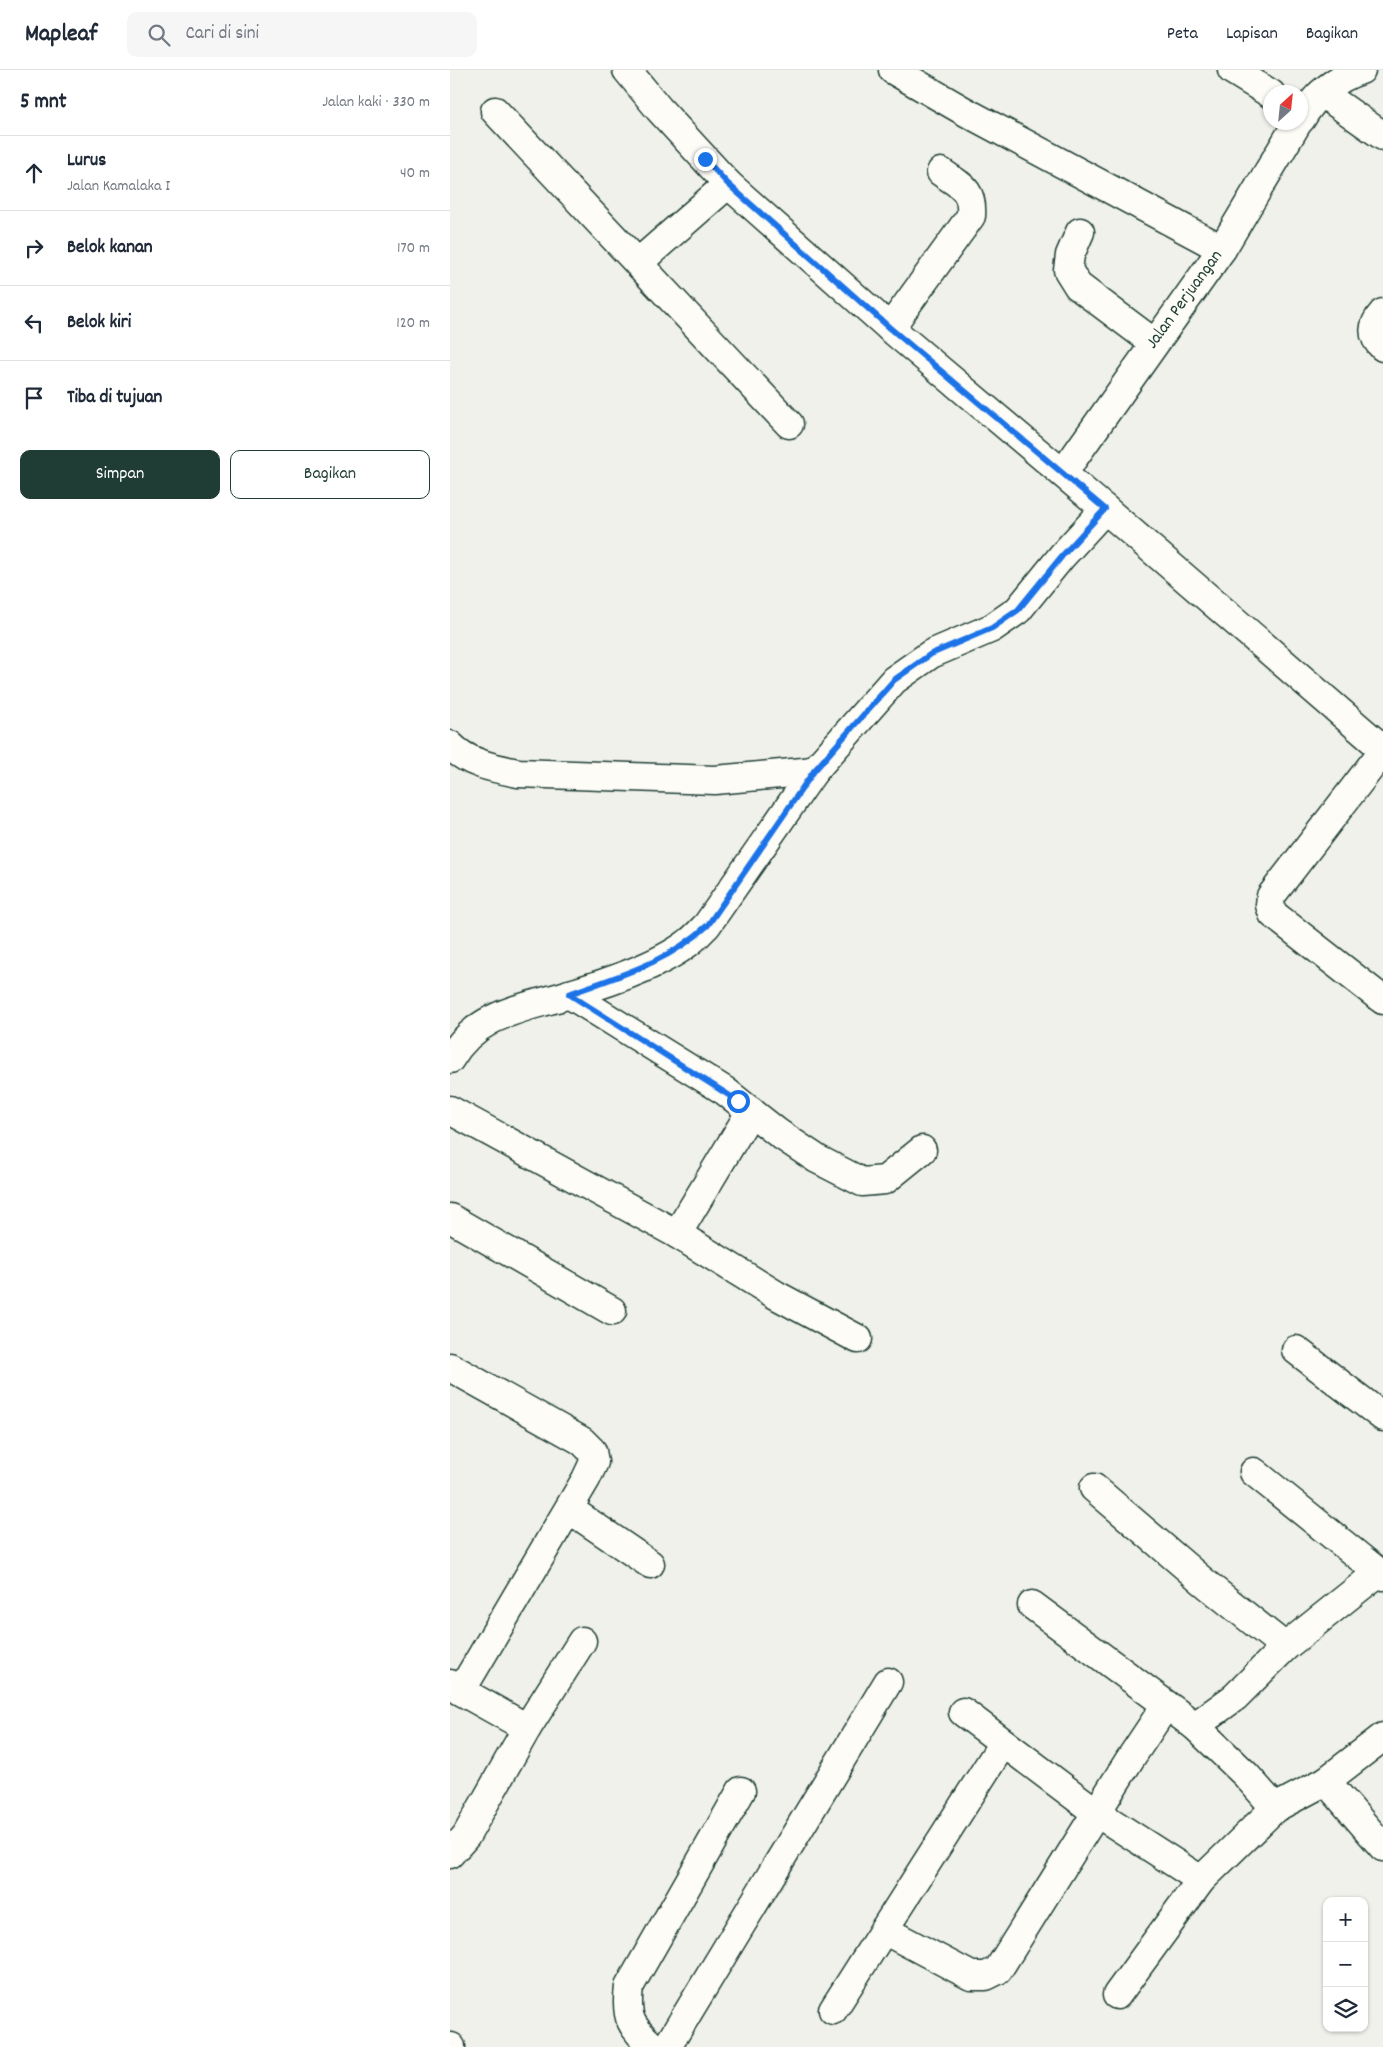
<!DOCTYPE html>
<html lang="id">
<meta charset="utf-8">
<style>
:root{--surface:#fff;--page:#f6f6f7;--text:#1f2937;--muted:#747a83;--line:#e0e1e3;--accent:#1f3d34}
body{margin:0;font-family:Dekko,sans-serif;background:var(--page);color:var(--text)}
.controls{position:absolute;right:15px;bottom:15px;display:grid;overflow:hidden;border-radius:10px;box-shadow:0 1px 4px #0004}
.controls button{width:45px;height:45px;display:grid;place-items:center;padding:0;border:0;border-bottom:1px solid var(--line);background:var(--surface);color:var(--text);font:25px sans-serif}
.compass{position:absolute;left:813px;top:15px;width:45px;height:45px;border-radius:50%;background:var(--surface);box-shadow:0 1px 4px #0004;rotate:27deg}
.stop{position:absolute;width:15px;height:15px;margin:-11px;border:4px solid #1a73e8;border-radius:50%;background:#fff}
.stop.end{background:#1a73e8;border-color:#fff;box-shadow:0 1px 5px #0008}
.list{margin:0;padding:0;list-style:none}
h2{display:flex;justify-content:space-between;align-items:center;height:65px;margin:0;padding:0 20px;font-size:21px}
h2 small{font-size:16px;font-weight:400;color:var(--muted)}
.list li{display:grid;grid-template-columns:32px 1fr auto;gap:15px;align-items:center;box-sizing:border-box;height:75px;padding:0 20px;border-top:1px solid var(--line)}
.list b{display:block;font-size:19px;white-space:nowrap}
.list p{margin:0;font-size:16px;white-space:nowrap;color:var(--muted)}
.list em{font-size:16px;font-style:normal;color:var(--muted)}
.actions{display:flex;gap:10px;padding:15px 20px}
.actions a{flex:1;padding:11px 0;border:1px solid var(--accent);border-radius:10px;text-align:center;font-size:18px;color:var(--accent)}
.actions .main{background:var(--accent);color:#fff}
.icon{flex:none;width:28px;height:28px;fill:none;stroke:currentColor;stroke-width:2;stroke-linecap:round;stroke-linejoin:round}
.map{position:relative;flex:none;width:933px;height:1977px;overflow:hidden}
header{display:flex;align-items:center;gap:30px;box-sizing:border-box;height:70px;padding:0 25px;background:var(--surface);border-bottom:1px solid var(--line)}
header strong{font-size:24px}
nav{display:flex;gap:28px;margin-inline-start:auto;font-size:18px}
.search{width:350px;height:45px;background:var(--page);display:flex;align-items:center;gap:12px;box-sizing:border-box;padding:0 18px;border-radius:10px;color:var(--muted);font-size:19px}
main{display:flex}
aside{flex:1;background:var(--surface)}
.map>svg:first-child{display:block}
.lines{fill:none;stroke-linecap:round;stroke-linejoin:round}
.minor-casing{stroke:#1f3d34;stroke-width:31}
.minor{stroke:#fdfcf7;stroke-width:28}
.route{stroke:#1a73e8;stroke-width:6}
.labels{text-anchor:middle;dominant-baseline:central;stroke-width:4;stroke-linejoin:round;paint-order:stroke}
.street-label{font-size:18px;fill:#1f3d34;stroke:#fdfcf7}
</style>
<header>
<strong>Mapleaf</strong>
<div class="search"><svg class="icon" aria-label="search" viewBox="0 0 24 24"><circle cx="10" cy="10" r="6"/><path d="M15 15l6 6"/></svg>Cari di sini</div>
<nav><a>Peta</a><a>Lapisan</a><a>Bagikan</a></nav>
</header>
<main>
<aside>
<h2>5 mnt<small>Jalan kaki · 330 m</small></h2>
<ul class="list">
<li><svg class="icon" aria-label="ahead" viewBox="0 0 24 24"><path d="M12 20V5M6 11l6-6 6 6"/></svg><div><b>Lurus</b><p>Jalan Kamalaka I</p></div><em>40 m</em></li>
<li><svg class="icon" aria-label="right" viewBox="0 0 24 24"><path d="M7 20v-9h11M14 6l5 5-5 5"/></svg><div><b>Belok kanan</b></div><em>170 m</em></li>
<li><svg class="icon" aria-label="left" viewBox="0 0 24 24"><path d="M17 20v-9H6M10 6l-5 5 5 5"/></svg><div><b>Belok kiri</b></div><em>120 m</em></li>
<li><svg class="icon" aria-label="arrive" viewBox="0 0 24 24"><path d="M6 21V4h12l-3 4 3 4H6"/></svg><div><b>Tiba di tujuan</b></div></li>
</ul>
<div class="actions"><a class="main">Simpan</a><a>Bagikan</a></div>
</aside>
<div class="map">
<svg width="933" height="1977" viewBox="0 0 933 1977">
<rect width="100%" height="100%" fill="#f0f1eb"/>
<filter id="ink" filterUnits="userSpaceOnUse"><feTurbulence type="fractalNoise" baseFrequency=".02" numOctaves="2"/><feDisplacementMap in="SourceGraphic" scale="10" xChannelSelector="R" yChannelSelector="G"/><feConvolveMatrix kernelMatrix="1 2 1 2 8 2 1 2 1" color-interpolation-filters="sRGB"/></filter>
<g filter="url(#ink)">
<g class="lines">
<defs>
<g id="minor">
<polyline points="177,0 209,39 278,114 440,258 655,439 933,679"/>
<polyline points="443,0 514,41 772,179"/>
<polyline points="782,0 821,24"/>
<polyline points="872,23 933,66"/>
<polyline points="45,41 339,354"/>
<path d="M851,49C864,26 886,8 911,0"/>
<polyline points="630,162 620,185 618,200 628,216 704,273"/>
<polyline points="188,193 278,114"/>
<path d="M933,243C922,255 921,266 933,277"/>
<path d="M440,258L521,146C523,119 511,116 491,102"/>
<polyline points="613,403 772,179 848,52"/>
<path d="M0,675C17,693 43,698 68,703L265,710L364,701"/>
<polyline points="933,681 821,826 820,835 823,844 933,930"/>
<polyline points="119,924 275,1021 328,1063 367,1089 412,1112 435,1110 472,1080"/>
<path d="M0,989C28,942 73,939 120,924C154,914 210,895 238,873C245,868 251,861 257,855L364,701L444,610L481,584L542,558L568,540L612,486L655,439"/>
<polyline points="0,1040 227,1164 326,1225 408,1269"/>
<polyline points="0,1148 162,1241"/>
<polyline points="227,1164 301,1041"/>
<polyline points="846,1280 933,1347"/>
<polyline points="0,1297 132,1371 142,1381 144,1392 136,1409 11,1621 0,1614"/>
<polyline points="804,1402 933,1506"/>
<polyline points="644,1418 755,1513 835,1577"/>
<polyline points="119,1439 200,1494"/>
<polyline points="582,1535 745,1656 796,1705 825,1738 876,1711 933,1667"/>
<polyline points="11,1621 77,1658 132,1571"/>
<polyline points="513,1642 647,1743 751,1810"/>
<polyline points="745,1656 785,1627 835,1577 929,1502"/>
<polyline points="876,1711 933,1777"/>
<polyline points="0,1784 16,1766 77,1658"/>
<polyline points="434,1860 521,1906 536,1906 548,1900 680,1689 716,1635"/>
<polyline points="667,1925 751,1810 825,1738"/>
<polyline points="383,1940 553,1673"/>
<polyline points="0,1977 1,1977"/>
<path d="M203,1977C181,1956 175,1949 179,1917L291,1721"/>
<polyline points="217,1977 438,1612"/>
</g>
</defs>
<use href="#minor" class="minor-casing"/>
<use href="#minor" class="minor"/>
</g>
</g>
<g class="lines" filter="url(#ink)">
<path class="route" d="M255,89L278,114L440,258L655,439L612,486L568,540L542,558L481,584L444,610L364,701L258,855C217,893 171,905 119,924L288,1031"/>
</g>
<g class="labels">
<g class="street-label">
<text transform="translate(735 230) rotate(-54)">Jalan Perjuangan</text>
</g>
</g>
</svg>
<div class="controls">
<button>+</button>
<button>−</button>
<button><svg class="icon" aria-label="layers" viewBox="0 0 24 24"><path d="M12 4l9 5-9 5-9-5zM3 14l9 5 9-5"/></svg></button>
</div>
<svg class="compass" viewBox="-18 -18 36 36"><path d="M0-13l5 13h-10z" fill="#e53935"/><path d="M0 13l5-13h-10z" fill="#747a83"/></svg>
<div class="stop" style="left:288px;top:1031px"></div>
<div class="stop end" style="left:255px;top:89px"></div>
</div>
</main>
